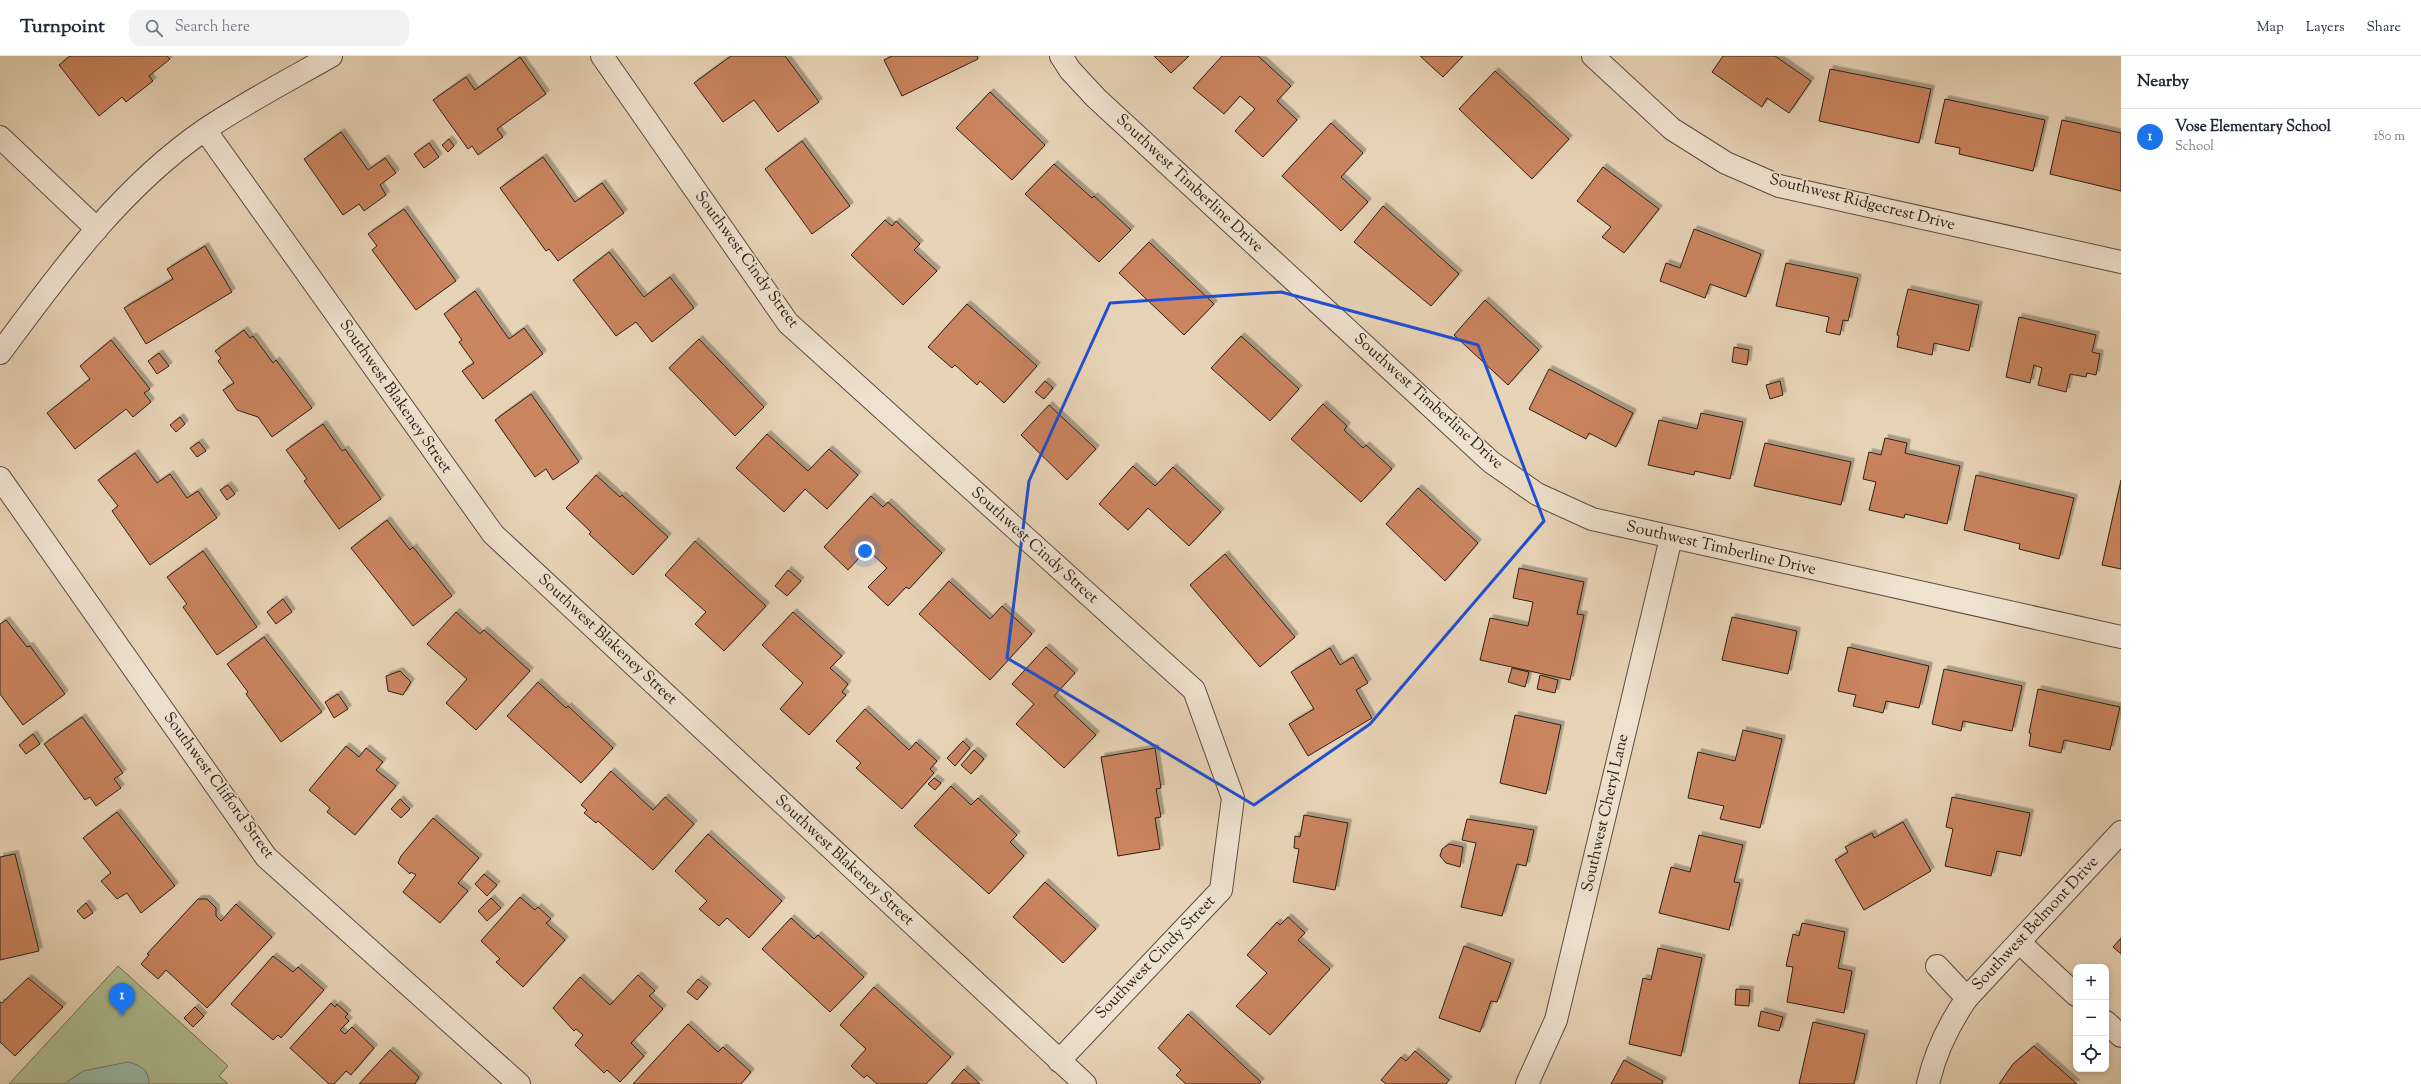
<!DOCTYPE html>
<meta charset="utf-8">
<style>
:root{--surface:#fff;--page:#f2f2f3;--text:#1f2937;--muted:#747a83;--line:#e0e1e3;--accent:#1a73e8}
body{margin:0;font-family:"Sorts Mill Goudy",serif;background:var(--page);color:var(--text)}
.controls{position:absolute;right:12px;bottom:12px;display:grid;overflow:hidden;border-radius:8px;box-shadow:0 2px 6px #0003}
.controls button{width:36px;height:36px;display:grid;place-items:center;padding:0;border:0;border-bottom:1px solid var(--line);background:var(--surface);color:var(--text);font:20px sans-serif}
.you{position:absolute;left:865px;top:495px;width:14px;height:14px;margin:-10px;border:3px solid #fff;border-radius:50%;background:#1a73e8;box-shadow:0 0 0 6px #1a73e833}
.badge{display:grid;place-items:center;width:26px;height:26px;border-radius:50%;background:var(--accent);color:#fff;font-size:13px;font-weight:700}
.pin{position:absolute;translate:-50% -33px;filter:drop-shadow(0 1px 2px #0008)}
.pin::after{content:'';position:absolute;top:21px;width:14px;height:12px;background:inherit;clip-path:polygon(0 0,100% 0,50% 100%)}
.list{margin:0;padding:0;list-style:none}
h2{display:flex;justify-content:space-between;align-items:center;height:52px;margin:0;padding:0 16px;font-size:17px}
h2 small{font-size:13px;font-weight:400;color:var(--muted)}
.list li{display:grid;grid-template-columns:26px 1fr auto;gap:12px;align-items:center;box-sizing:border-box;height:56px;padding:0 16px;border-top:1px solid var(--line)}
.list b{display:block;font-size:15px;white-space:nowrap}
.list p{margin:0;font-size:13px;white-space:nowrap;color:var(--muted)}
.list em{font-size:13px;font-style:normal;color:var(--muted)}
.icon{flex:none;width:22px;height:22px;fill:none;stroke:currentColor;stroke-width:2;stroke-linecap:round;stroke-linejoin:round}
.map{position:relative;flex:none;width:2121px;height:1028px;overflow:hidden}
header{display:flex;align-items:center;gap:24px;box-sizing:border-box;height:56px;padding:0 20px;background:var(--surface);border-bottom:1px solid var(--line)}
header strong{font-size:19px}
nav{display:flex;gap:22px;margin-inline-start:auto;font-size:14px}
.search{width:280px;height:36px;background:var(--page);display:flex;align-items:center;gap:10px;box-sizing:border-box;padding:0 14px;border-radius:12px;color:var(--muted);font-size:15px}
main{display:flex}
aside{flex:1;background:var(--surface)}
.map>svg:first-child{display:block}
.green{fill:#afbe92;stroke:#6e6f54}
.water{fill:#98b9a8;stroke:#6d7c6e}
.building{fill:#ca845e;stroke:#2c2016;filter:url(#shadow)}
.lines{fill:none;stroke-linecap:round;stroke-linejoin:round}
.minor-casing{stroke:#5b4d3e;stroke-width:24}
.minor{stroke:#efe2d0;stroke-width:22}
.marked{fill:none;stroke:#1d4ed8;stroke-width:3;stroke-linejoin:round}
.labels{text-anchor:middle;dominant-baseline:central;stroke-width:3.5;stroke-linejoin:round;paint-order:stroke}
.street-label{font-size:16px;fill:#2c2016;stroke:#efe2d0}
</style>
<header>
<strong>Turnpoint</strong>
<div class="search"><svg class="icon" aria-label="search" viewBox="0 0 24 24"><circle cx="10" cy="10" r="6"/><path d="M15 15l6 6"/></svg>Search here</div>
<nav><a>Map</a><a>Layers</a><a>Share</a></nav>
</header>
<main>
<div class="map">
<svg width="2121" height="1028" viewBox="0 0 2121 1028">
<defs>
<filter id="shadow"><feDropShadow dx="3.5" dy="-3.5" stdDeviation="0" flood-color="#0004"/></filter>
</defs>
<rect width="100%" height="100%" fill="#e7d3b6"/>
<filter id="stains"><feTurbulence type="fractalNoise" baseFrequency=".005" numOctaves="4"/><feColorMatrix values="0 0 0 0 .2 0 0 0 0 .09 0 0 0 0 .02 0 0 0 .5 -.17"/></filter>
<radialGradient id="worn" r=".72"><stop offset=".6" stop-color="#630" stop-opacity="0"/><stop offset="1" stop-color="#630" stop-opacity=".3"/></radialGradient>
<polygon class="green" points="118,910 228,1010 219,1020 228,1028 9,1028"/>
<path class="water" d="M128,1006C141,1009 149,1014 149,1028H64L83,1015Z"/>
<g class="building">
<polygon points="70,0 167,0 170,3 149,20 153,25 126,46 122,41 99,60 59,9"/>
<polygon points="731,0 785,0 819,46 778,76 754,44 723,66 694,27"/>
<polygon points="892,0 977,0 978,3 902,40 884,4"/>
<polygon points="1154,0 1189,0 1171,17"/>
<polygon points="1222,0 1258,0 1291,30 1277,45 1297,64 1263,101 1235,75 1255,53 1240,40 1224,58 1193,32"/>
<polygon points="1420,0 1463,0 1443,21"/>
<polygon points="1723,0 1775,0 1811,25 1789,57 1767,42 1762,51 1712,16"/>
<polygon points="520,1 546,38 497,73 503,81 478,99 472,90 468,93 433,44 466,21 475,34"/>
<polygon points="1830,13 1931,33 1919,87 1819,65"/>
<polygon points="1495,15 1569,83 1532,123 1459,53"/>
<polygon points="990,36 1045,89 1012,124 956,72"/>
<polygon points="1945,43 2045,64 2033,115 1959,98 1960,92 1935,87"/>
<polygon points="2062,64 2121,77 2121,135 2050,118"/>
<polygon points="1331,67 1363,97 1341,121 1368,146 1341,175 1282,120"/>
<polygon points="341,76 368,114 385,102 396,117 380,129 386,139 364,155 359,148 343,159 304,103"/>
<polygon points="449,83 454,90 448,96 442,89"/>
<polygon points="802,85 850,150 812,178 765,113"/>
<polygon points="429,87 439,101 424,112 414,98"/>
<polygon points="543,101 575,146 602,127 624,157 558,205 549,193 546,195 500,132"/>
<polygon points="1054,108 1092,142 1094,140 1131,174 1099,206 1025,138"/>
<polygon points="1603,111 1659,153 1624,197 1602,181 1611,171 1577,145"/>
<polygon points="1383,150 1459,218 1431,250 1354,186"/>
<polygon points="404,153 456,225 416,254 372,194 377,190 368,178"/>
<polygon points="885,164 892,170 896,165 920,188 914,194 937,215 903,249 851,199"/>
<polygon points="1694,173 1761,198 1746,241 1710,228 1705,242 1660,225 1666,207 1680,212"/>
<polygon points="1149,186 1214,248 1184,279 1119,217"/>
<polygon points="205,190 232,236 146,288 124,252 173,223 167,213"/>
<polygon points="609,196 644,241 670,221 694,252 652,286 636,266 616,280 573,224"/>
<polygon points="1786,207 1858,222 1848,265 1843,264 1840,279 1826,276 1829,261 1776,250"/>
<polygon points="1908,233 1979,249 1969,295 1934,287 1932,299 1897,291 1899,280 1897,279"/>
<polygon points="475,235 509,283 524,272 543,298 483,343 462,315 474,307 459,286 462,284 444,258"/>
<polygon points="1485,244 1539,294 1508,329 1454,279"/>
<polygon points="967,248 1037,310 1004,347 980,325 977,329 955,309 952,312 928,291"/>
<polygon points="2019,261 2096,279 2092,296 2100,298 2096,319 2087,317 2086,321 2070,318 2066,336 2038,329 2042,312 2034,309 2030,327 2006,321"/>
<polygon points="244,274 250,282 253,280 273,307 276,304 312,352 272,381 258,361 237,354 223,334 234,327 218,305 221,302 215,295"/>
<polygon points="1241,280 1299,333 1270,365 1211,312"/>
<polygon points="699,283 764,351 735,380 669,312"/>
<polygon points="111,284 150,333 144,337 151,346 133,361 126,353 75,393 47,357 90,323 80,310"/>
<polygon points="1734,291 1749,294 1747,309 1732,306"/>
<polygon points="159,297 169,310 157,318 148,305"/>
<polygon points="1549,313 1633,357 1616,391 1589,377 1586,383 1529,353"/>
<polygon points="1045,325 1053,332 1044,343 1035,336"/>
<polygon points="1780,325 1783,339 1770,343 1766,329"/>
<polygon points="531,338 579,406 553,424 546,413 535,421 495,364"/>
<polygon points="1323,348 1347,370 1344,374 1363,392 1366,389 1392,413 1361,446 1291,383"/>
<polygon points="1049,349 1096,393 1067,424 1021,379"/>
<polygon points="1701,357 1743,366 1730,423 1695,415 1694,419 1648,409 1659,364 1697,373"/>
<polygon points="180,361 185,368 176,376 170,369"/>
<polygon points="323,368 342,395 345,393 381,443 339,473 304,425 307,423 286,394"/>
<polygon points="767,378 808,415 829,393 858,419 827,453 805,433 784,456 736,412"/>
<polygon points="1885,382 1907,387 1905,397 1960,410 1947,468 1905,458 1904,462 1869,454 1876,426 1863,423 1869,396 1881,399"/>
<polygon points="199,386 206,395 197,401 190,392"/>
<polygon points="1765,387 1851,406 1841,449 1754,430"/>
<polygon points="135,397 157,427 170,418 187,442 198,435 217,462 150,509 112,455 118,450 98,424"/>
<polygon points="1133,410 1155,430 1173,411 1221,456 1189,490 1148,452 1128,474 1099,448"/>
<polygon points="596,419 620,441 622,439 668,481 633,519 589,478 591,476 566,452"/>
<polygon points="1976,419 2074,442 2059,503 2019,493 2020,488 1964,474"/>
<polygon points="2121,424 2121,513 2102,509"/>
<polygon points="228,429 235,438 227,444 220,434"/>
<polygon points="1418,432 1478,487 1445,525 1386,468"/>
<polygon points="871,440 883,451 888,446 942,497 909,533 906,531 888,550 868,531 887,512 867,493 848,514 824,491"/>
<polygon points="387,464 410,494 413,491 452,540 413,570 351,492"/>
<polygon points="695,485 766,550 724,595 695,568 706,556 665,519"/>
<polygon points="203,495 257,571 217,599 183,551 187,548 167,521"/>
<polygon points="1225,498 1295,581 1260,611 1190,529"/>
<polygon points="1519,512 1584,526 1577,558 1584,559 1570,624 1480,604 1490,562 1528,570 1533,546 1513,542"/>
<polygon points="788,514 801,525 787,540 775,530"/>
<polygon points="949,525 990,563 1002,550 1032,578 990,624 919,558"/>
<polygon points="283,543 292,556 276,568 267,556"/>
<polygon points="456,556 480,578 484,574 530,615 476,674 446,647 467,623 427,588"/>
<polygon points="793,556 842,600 830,612 848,628 842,636 846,639 809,679 780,653 803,627 762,589"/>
<polygon points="1732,561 1797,575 1788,618 1722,604"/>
<polygon points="6,564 27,591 30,590 65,638 23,669 0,638 0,568"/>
<polygon points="264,581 322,656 281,686 246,638 248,636 227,608"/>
<polygon points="1046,591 1075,617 1054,640 1096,679 1064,712 1016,668 1034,648 1012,628"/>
<polygon points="1848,591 1929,610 1919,652 1886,645 1883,657 1853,650 1856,639 1838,635"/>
<polygon points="1330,592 1340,609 1353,601 1368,627 1356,634 1372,662 1308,700 1289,668 1314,653 1291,616"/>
<polygon points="1512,612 1529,616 1525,631 1508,626"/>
<polygon points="1944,613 2022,630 2012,675 1963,665 1961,675 1932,668"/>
<polygon points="400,615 411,626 403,639 388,635 386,620"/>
<polygon points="1540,619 1558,624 1555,637 1537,633"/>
<polygon points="538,626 566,652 568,650 613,692 581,727 507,660"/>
<polygon points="2038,633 2120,651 2110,694 2064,684 2061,697 2029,690 2031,677 2029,677"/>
<polygon points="338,638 348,653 334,662 325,646"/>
<polygon points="865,653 909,694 916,686 937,705 930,713 934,717 902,753 856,712 861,707 836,685"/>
<polygon points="1515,659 1561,669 1546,738 1500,727"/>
<polygon points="82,661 123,717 114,723 121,732 96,750 90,741 85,744 44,688"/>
<polygon points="1743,674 1782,683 1760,772 1720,763 1724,750 1688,742 1698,696 1735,705"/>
<polygon points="33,678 40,688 26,698 19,689"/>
<polygon points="963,685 970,692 955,710 947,702"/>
<polygon points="346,690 359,701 366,692 383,706 376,714 396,730 355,779 327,756 330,752 309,734"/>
<polygon points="1155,692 1161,732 1156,733 1161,761 1155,762 1160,793 1118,800 1101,701"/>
<polygon points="974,694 984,703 971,718 961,709"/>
<polygon points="611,715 653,754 665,741 694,768 653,814 598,765 596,767 584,757 587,754 581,749"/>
<polygon points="934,722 941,727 935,734 928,728"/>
<polygon points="951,730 971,749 978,742 1017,779 1010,786 1024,800 989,838 914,770"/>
<polygon points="1952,741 2030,757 2021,800 1997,795 1991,820 1945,810 1953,773 1946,771"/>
<polygon points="400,743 410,753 401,762 391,753"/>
<polygon points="117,756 175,830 141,857 127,837 117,843 101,825 111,817 83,782"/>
<polygon points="1304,759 1348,767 1335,834 1293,826 1299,793 1294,792 1295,780 1300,781"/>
<polygon points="433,762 479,802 458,827 468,835 440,867 403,836 416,819 411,816 410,818 398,807 401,800"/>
<polygon points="1467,763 1534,774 1526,810 1517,808 1502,860 1461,851 1476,787 1462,784"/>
<polygon points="1903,766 1931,815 1864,854 1835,804 1848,796 1845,791 1872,777 1874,782"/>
<polygon points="708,778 782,845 749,882 727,862 719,870 699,853 707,845 675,815"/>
<polygon points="1699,779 1743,789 1734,826 1740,827 1729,874 1659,857 1671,811 1690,816"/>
<polygon points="1449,788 1463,791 1460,811 1446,807 1440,800 1442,793"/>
<polygon points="15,798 39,895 0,904 0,801"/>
<polygon points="484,818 497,829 487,840 475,828"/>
<polygon points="1045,826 1096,873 1063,907 1013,861"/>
<polygon points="520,841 535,854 538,851 551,863 546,867 565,884 523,931 496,906 500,903 481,885"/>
<polygon points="491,842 501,852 487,865 478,855"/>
<polygon points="198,843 207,843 216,852 216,860 221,865 236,848 272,881 207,952 166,914 158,923 141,908 149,899 147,898"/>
<polygon points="86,847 93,857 84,863 77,855"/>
<polygon points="1288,861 1305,877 1298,884 1330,913 1270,979 1236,950 1267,917 1247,899 1277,866 1280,869"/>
<polygon points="791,862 814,883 818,879 864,921 830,956 762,893"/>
<polygon points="1802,867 1845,876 1838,912 1852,915 1844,957 1787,946 1793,911 1786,910 1793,878 1799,880"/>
<polygon points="2121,882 2121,898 2113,891"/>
<polygon points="1464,890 1511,907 1497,946 1491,945 1480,976 1439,962"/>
<polygon points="1658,892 1702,902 1681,1000 1629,988 1643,922 1651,924"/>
<polygon points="273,900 293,916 298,911 324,934 281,982 278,979 273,984 231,948"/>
<polygon points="638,919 655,935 649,940 663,953 631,987 644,1000 620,1026 607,1014 604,1017 575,989 583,979 576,973 574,975 553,952 580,921 610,949"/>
<polygon points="28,922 63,951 15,1000 0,986 0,946 2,947"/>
<polygon points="698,923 708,931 697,944 687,936"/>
<polygon points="874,931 951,1001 926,1028 877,1028 867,1019 864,1022 851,1010 866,993 840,969"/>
<polygon points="1736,933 1750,934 1749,950 1735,949"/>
<polygon points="331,947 335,951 337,948 348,958 345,961 349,965 340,974 345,978 352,971 374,992 351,1019 346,1015 334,1028 329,1028 290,992"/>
<polygon points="195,951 204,960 193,971 184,962"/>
<polygon points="1761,955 1783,961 1779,975 1758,970"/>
<polygon points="1188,958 1261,1026 1259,1028 1186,1028 1176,1019 1181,1014 1158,992"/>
<polygon points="1813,966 1865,978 1854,1028 1799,1028"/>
<polygon points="688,968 718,996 723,991 751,1016 741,1028 633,1028"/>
<polygon points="2034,990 2077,1028 1999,1028 2013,1008"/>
<polygon points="390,994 419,1021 415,1028 359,1028"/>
<polygon points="1415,995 1449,1024 1446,1028 1386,1028 1381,1024 1401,1001 1406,1005"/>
<polygon points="1624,1004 1663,1025 1662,1028 1611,1028"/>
<polygon points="964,1013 980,1028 951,1028"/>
</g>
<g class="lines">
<defs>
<g id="minor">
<polyline points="602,0 788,267 1194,634 1233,742 1221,834 1059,1005"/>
<polyline points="1061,0 1070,14 1096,42 1491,406 1537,438 1592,463 2121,581"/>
<polyline points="1593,0 1672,73 1726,107 1779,130 2121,206"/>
<polyline points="205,74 493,478 1085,1028"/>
<polyline points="0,81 97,173"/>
<path d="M0,297C60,216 121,131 206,73C245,47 289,24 331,0"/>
<polyline points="0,422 266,801 519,1028"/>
<polyline points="2020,887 2076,939"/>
<polyline points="1937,910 1967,942"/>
<polyline points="2106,966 2121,980"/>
<polyline points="1527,1028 1556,964 1671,482"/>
<path d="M1928,1028C1935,997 1949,968 1967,942L2121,776"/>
</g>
</defs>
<use href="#minor" class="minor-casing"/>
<use href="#minor" class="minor"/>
</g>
<path class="marked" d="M1281,236L1478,289L1544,465L1370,668L1254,749L1007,602L1029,425L1110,247Z"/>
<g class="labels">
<g class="street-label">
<text transform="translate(1189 128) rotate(43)">Southwest Timberline Drive</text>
<text transform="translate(1862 147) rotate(14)">Southwest Ridgecrest Drive</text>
<text transform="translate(746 204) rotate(54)">Southwest Cindy Street</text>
<text transform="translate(395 341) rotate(55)">Southwest Blakeney Street</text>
<text transform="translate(1428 346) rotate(42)">Southwest Timberline Drive</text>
<text transform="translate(1034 490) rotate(42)">Southwest Cindy Street</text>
<text transform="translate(1721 493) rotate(13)">Southwest Timberline Drive</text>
<text transform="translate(607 584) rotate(43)">Southwest Blakeney Street</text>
<text transform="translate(218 730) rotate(54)">Southwest Clifford Street</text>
<text transform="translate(1606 757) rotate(-77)">Southwest Cheryl Lane</text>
<text transform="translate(844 805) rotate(43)">Southwest Blakeney Street</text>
<text transform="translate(2036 868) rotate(-47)">Southwest Belmont Drive</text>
<text transform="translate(1156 902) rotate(-46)">Southwest Cindy Street</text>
</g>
</g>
<rect width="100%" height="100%" filter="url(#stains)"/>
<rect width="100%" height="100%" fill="url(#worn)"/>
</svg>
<div class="controls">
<button>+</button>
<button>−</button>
<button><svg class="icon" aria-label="locate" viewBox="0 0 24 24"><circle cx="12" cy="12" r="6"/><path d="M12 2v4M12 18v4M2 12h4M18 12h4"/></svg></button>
</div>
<div class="you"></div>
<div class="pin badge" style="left:122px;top:960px">1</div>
</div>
<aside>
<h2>Nearby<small></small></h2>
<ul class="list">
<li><span class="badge">1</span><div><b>Vose Elementary School</b><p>School</p></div><em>180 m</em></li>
</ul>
</aside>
</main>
